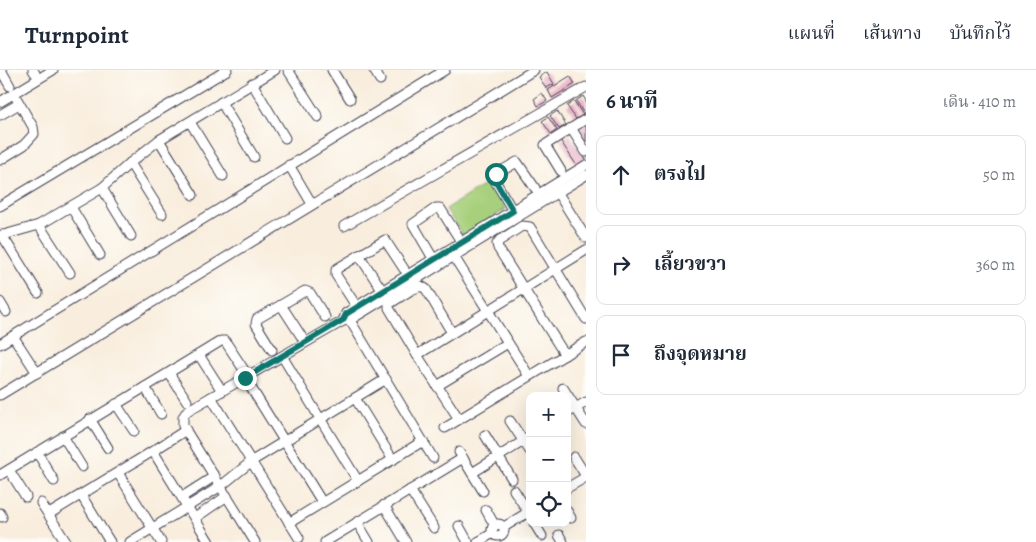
<!DOCTYPE html>
<html lang="th">
<meta charset="utf-8">
<style>
:root{--surface:#fff;--page:#f2f2f3;--text:#1f2937;--muted:#747a83;--line:#e0e1e3}
body{margin:0;font-family:Alegreya,"Noto Serif Thai",serif;background:var(--page);color:var(--text)}
.controls{position:absolute;right:15px;bottom:15px;display:grid;overflow:hidden;border-radius:10px;box-shadow:0 5px 20px #0002}
.controls button{width:45px;height:45px;display:grid;place-items:center;padding:0;border:0;border-bottom:1px solid var(--line);background:var(--surface);color:var(--text);font:25px sans-serif}
.stop{position:absolute;width:15px;height:15px;margin:-11px;border:4px solid #0f766e;border-radius:50%;background:#fff}
.stop.end{background:#0f766e;border-color:#fff;box-shadow:0 1px 5px #0008}
.list{margin:0;padding:0;list-style:none}
h2{display:flex;justify-content:space-between;align-items:center;height:65px;margin:0;padding:0 20px;font-size:21px}
h2 small{font-size:16px;font-weight:400;color:var(--muted)}
.list li{display:grid;grid-template-columns:32px 1fr auto;gap:15px;align-items:center;box-sizing:border-box;height:80px;margin:0 10px 10px;padding:0 10px;border:1px solid var(--line);border-radius:10px}
.list b{display:block;font-size:19px;white-space:nowrap}
.list em{font-size:16px;font-style:normal;color:var(--muted)}
.icon{flex:none;width:28px;height:28px;fill:none;stroke:currentColor;stroke-width:2;stroke-linecap:round;stroke-linejoin:round}
.map{position:relative;flex:none;width:586px;height:472px;overflow:hidden}
header{display:flex;align-items:center;gap:30px;box-sizing:border-box;height:70px;padding:0 25px;background:var(--surface);border-bottom:1px solid var(--line)}
header strong{font-size:24px}
nav{display:flex;gap:28px;margin-inline-start:auto;font-size:18px}
main{display:flex}
aside{flex:1;background:var(--surface)}
.map>svg:first-child{display:block}
.green{fill:#a7d07b;stroke:#64795b}
.building{fill:#e9b2c7}
.lines{fill:none;stroke-linecap:round;stroke-linejoin:round}
.minor-casing{stroke:#424153;stroke-width:11}
.minor{stroke:#fff;stroke-width:9}
.route{stroke:#0f766e;stroke-width:6}
</style>
<header>
<strong>Turnpoint</strong>
<nav><a>แผนที่</a><a>เส้นทาง</a><a>บันทึกไว้</a></nav>
</header>
<main>
<div class="map">
<svg width="586" height="472" viewBox="0 0 586 472">
<rect width="100%" height="100%" fill="#fdfcf7"/>
<filter id="ink" filterUnits="userSpaceOnUse"><feTurbulence type="fractalNoise" baseFrequency=".02" numOctaves="2"/><feDisplacementMap in="SourceGraphic" scale="10" xChannelSelector="R" yChannelSelector="G"/><feConvolveMatrix kernelMatrix="1 2 1 2 8 2 1 2 1" color-interpolation-filters="sRGB"/></filter>
<filter id="wash" filterUnits="userSpaceOnUse"><feTurbulence type="fractalNoise" baseFrequency=".0096" numOctaves="4" result="noise"/><feDisplacementMap in="SourceGraphic" scale="20" xChannelSelector="R" yChannelSelector="G"/><feGaussianBlur stdDeviation="1.12" result="paint"/><feColorMatrix in="noise" values="0 0 0 0 0 0 0 0 0 0 0 0 0 0 0 0 0 1.4 0 .05"/><feComposite in="paint" operator="in"/></filter>
<g filter="url(#wash)">
<rect width="100%" height="100%" fill="#f9eede"/>
<polygon class="green" points="489,112 506,139 463,166 446,139"/>
<g id="blocks">
<g class="building">
<polygon points="547,2 554,14 546,18 539,7"/>
<polygon points="570,6 575,14 552,28 548,20"/>
<polygon points="542,23 547,31 538,36 534,29"/>
<polygon points="583,26 586,31 586,44 585,45 576,31"/>
<polygon points="574,31 583,45 576,49 567,36"/>
<polygon points="557,41 566,55 559,59 550,46"/>
<polygon points="548,47 557,60 551,64 542,51"/>
<polygon points="586,55 586,74 577,60"/>
<polygon points="570,65 586,90 577,96 560,70"/>
</g>
</g>
</g>
<g filter="url(#ink)">
<use href="#blocks" fill-opacity="0" stroke="#424153" stroke-width="1"/>
<g class="lines">
<defs>
<g id="minor">
<polyline points="1,0 10,16"/>
<polyline points="33,0 35,3"/>
<polyline points="288,0 318,47"/>
<polyline points="332,0 350,29"/>
<polyline points="374,0 380,10"/>
<polyline points="252,13 285,68"/>
<polyline points="0,32 53,0"/>
<polyline points="221,32 254,87"/>
<polyline points="0,45 19,34"/>
<polyline points="190,52 223,106"/>
<polyline points="571,58 586,82"/>
<polyline points="159,70 193,125"/>
<polyline points="0,90 24,75 34,64 33,57 14,24"/>
<polyline points="130,93 162,144"/>
<polyline points="289,95 312,134"/>
<polyline points="561,101 545,75 586,49"/>
<polyline points="554,117 586,168"/>
<polyline points="102,118 131,166"/>
<polyline points="0,136 227,0"/>
<polyline points="71,137 100,185"/>
<polyline points="513,141 494,109 496,104 517,92 535,118"/>
<polyline points="39,155 70,203"/>
<polyline points="344,156 586,17"/>
<polyline points="2,165 38,223"/>
<polyline points="0,166 39,155 102,118 130,93 159,70 275,0"/>
<polyline points="451,182 529,306"/>
<polyline points="359,185 382,220"/>
<polyline points="434,190 413,154 436,138 440,138 464,176"/>
<polyline points="353,231 336,205 336,200 338,198 385,170 404,199"/>
<polyline points="0,232 6,242"/>
<polyline points="281,235 305,272"/>
<polyline points="348,247 433,388"/>
<polyline points="343,251 346,243 586,95"/>
<polyline points="452,263 426,219 421,216 411,220 389,234 389,238 417,285 459,349"/>
<polyline points="13,266 37,303"/>
<polyline points="0,274 445,0"/>
<polyline points="272,280 256,254 257,249 305,221 310,223 325,247"/>
<polyline points="199,285 222,321"/>
<polyline points="417,285 586,180"/>
<polyline points="565,285 498,178 497,174 499,171 522,156 530,157 586,249"/>
<polyline points="282,286 358,411"/>
<polyline points="169,303 187,331"/>
<polyline points="245,308 322,432"/>
<polyline points="437,316 508,273"/>
<polyline points="145,317 161,344"/>
<polyline points="563,318 586,354"/>
<polyline points="0,325 534,0"/>
<polyline points="211,327 299,468"/>
<polyline points="355,328 393,390"/>
<polyline points="116,334 134,361"/>
<polyline points="567,343 586,332"/>
<polyline points="90,349 108,378"/>
<polyline points="510,351 530,381"/>
<polyline points="445,358 586,272"/>
<polyline points="485,365 512,409"/>
<polyline points="63,366 82,397"/>
<polyline points="153,381 209,472"/>
<polyline points="37,382 54,411"/>
<polyline points="459,382 483,421"/>
<polyline points="574,387 586,406"/>
<polyline points="9,400 26,427"/>
<polyline points="118,403 161,472"/>
<polyline points="472,403 530,367"/>
<polyline points="0,405 221,271 225,271 248,306"/>
<polyline points="567,418 586,407"/>
<polyline points="410,420 434,458"/>
<polyline points="514,420 530,445"/>
<polyline points="81,425 110,472"/>
<polyline points="182,427 215,406"/>
<polyline points="41,433 66,472"/>
<polyline points="384,435 406,472"/>
<polyline points="486,440 495,456"/>
<polyline points="567,441 571,448"/>
<polyline points="0,443 2,447"/>
<polyline points="49,444 153,381 186,360"/>
<polyline points="195,448 227,426"/>
<polyline points="357,452 369,472"/>
<polyline points="289,453 423,371"/>
<polyline points="534,453 542,466"/>
<circle cx="498" cy="460" r="6"/>
<polyline points="459,456 468,472"/>
<polyline points="504,457 530,441"/>
<polyline points="559,465 563,472"/>
<polyline points="130,472 221,416 252,391 386,309"/>
<polyline points="255,472 183,356 183,347 187,341 343,251 350,250 586,105"/>
<polyline points="325,472 463,388"/>
<polyline points="478,472 493,463"/>
</g>
</defs>
<use href="#minor" class="minor-casing"/>
<use href="#minor" class="minor"/>
</g>
</g>
<g class="lines" filter="url(#ink)">
<polyline class="route" points="245,308 343,250 346,244 513,141 494,109 496,104"/>
</g>
</svg>
<div class="controls">
<button>+</button>
<button>−</button>
<button><svg class="icon" aria-label="locate" viewBox="0 0 24 24"><circle cx="12" cy="12" r="6"/><path d="M12 2v4M12 18v4M2 12h4M18 12h4"/></svg></button>
</div>
<div class="stop" style="left:496px;top:104px"></div>
<div class="stop end" style="left:245px;top:308px"></div>
</div>
<aside>
<h2>6 นาที<small>เดิน · 410 m</small></h2>
<ul class="list">
<li><svg class="icon" aria-label="ahead" viewBox="0 0 24 24"><path d="M12 20V5M6 11l6-6 6 6"/></svg><div><b>ตรงไป</b></div><em>50 m</em></li>
<li><svg class="icon" aria-label="right" viewBox="0 0 24 24"><path d="M7 20v-9h11M14 6l5 5-5 5"/></svg><div><b>เลี้ยวขวา</b></div><em>360 m</em></li>
<li><svg class="icon" aria-label="arrive" viewBox="0 0 24 24"><path d="M6 21V4h12l-3 4 3 4H6"/></svg><div><b>ถึงจุดหมาย</b></div></li>
</ul>
</aside>
</main>
